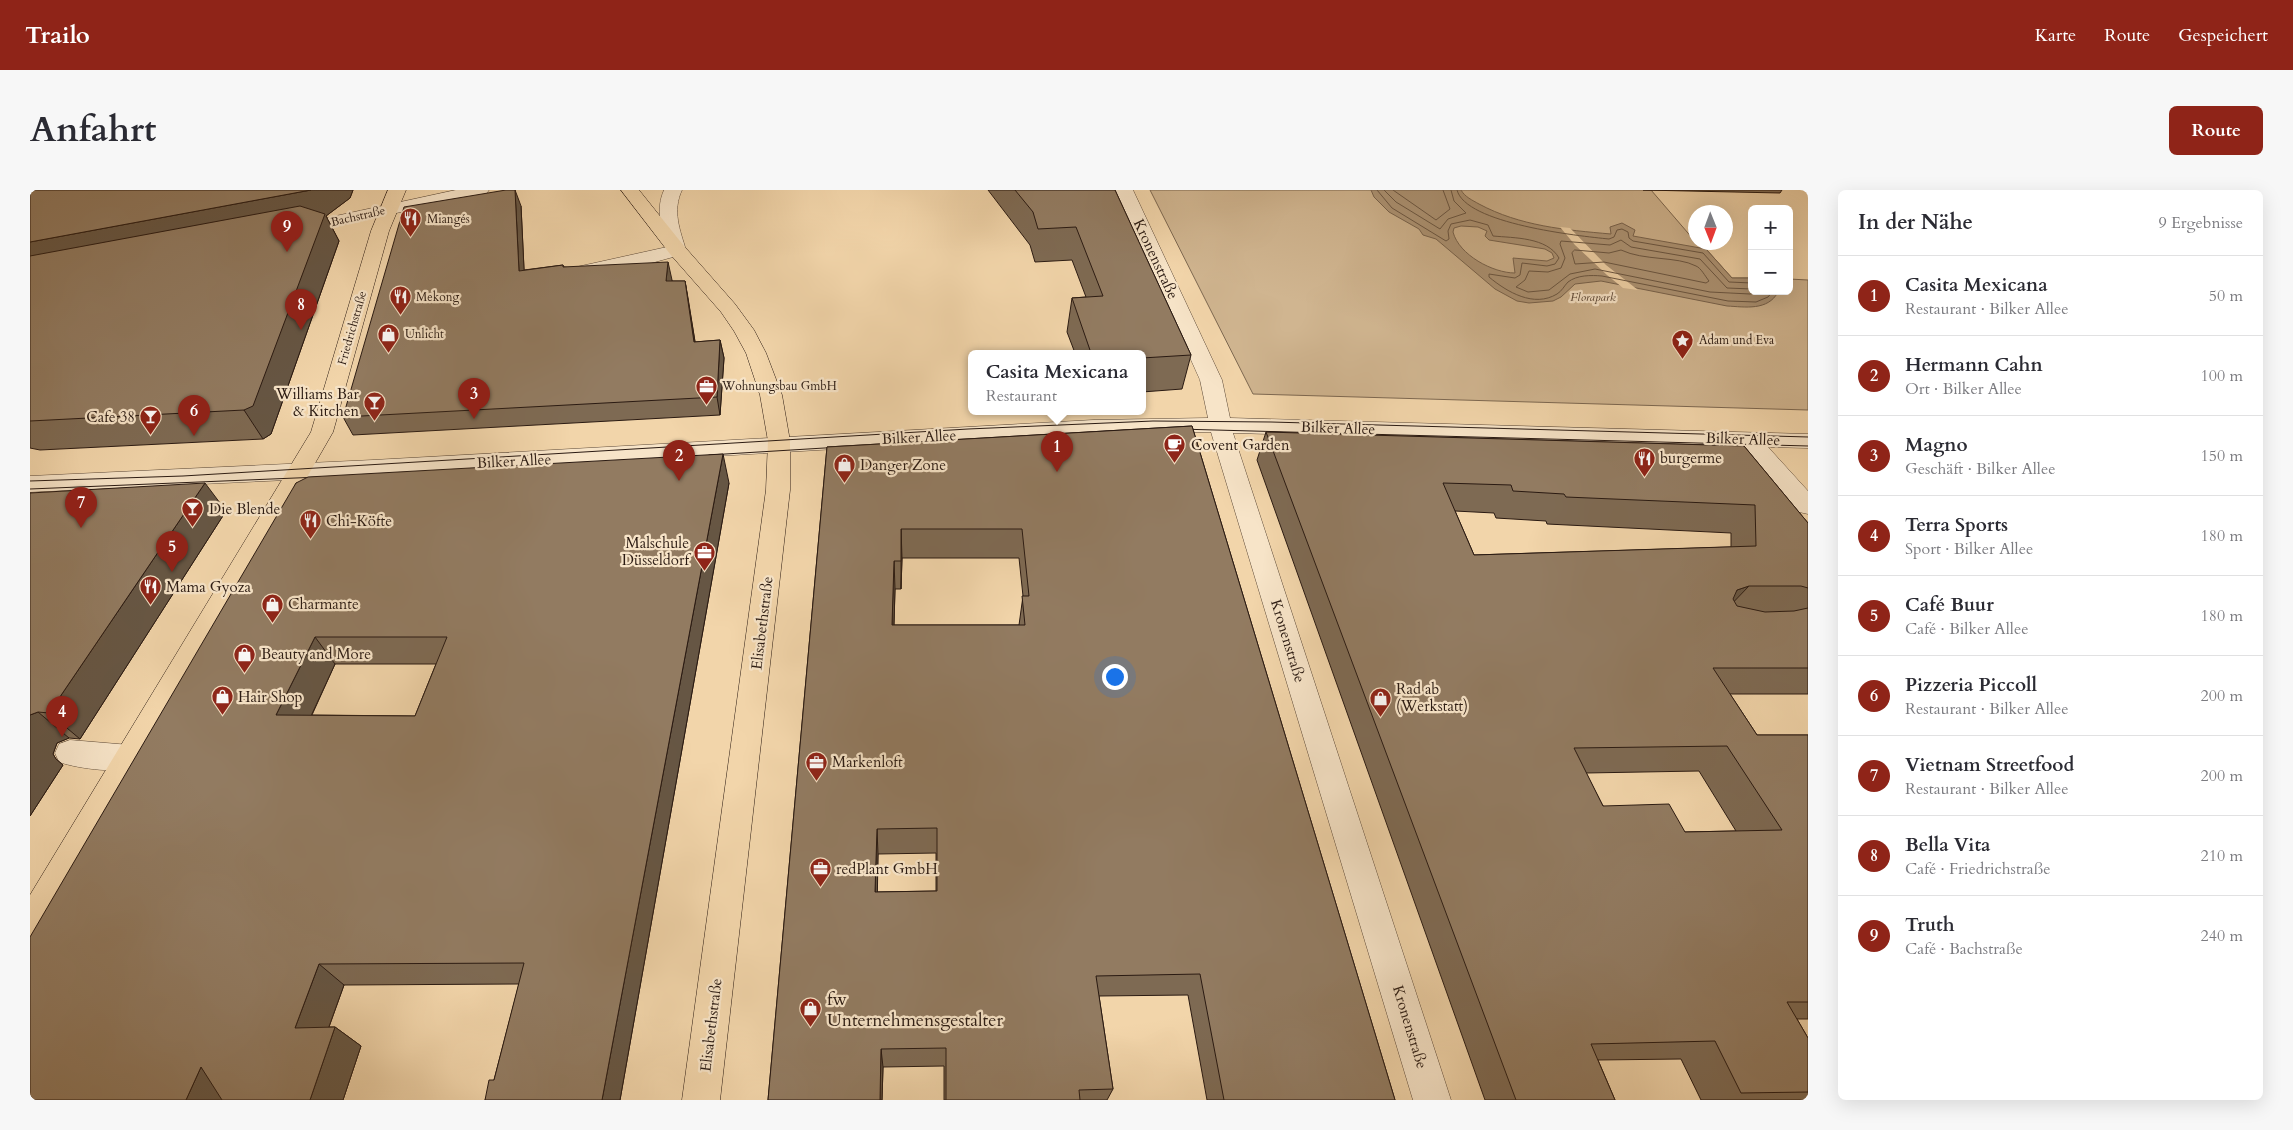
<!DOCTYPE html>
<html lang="de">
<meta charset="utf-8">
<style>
:root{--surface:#fff;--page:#f7f7f7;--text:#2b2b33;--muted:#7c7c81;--line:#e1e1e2;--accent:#8f2418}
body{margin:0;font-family:Cardo,serif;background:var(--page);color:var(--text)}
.controls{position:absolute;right:15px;top:15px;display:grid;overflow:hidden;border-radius:8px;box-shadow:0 5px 20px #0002}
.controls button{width:45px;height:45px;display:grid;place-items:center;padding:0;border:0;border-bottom:1px solid var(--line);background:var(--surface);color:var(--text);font:25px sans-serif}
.compass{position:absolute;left:1658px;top:15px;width:45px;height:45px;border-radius:50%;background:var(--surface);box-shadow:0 5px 20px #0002;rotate:179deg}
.you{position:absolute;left:1084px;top:486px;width:18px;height:18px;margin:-12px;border:4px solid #fff;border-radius:50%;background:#1a73e8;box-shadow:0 0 0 8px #1a73e833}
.badge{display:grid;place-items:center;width:32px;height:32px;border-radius:50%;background:var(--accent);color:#fff;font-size:16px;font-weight:700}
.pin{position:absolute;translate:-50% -41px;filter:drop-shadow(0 1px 2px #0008)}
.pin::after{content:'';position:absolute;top:26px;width:18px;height:15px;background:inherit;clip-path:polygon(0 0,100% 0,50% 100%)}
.popup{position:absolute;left:938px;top:160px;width:178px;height:65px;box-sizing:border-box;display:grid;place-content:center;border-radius:8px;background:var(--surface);filter:drop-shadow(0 1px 4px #0005);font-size:16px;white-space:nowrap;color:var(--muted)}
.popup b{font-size:19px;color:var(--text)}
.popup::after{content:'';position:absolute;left:50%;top:100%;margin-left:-10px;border:10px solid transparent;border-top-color:var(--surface)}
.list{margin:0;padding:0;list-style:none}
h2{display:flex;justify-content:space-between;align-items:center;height:65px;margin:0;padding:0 20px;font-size:21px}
h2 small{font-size:16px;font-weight:400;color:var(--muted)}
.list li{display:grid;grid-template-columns:32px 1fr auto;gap:15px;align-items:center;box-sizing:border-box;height:80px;padding:0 20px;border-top:1px solid var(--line)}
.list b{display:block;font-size:19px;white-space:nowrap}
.list p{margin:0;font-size:16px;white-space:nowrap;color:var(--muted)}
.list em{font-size:16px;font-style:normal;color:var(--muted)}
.map{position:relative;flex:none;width:1778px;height:910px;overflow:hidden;border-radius:8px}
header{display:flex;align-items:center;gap:30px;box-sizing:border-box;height:70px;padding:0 25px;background:var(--accent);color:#fff}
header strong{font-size:24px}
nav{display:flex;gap:28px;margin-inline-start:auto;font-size:18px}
.intro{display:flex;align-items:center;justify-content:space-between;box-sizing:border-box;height:120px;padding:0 30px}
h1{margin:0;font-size:35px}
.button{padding:12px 22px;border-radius:8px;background:var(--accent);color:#fff;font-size:18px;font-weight:700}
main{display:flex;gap:30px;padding:0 30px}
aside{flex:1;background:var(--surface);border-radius:8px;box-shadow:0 5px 20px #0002}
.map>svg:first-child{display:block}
.green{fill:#d0b590;stroke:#7d6851}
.water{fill:#ae9576;stroke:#79644e;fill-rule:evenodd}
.pier{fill:#f2d5aa}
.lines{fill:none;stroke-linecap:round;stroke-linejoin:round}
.shore{stroke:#6c5844;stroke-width:1}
.minor-casing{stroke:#5c4938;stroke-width:1}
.major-casing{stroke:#2a1a12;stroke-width:1}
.minor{fill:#f7e4c8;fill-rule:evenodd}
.major{fill:#f2d5aa;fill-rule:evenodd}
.tram{stroke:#2a1a12;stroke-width:1}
.wall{fill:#7e6a53;stroke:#2a1a12;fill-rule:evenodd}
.shaded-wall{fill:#665644;stroke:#2a1a12}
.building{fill:#927b61;stroke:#2a1a12;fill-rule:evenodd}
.labels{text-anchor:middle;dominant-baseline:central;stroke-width:4.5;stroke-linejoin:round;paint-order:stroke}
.far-street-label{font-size:12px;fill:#2a1a12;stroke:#f7e4c8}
.far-poi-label{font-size:12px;fill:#2a1a12;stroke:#f7e4c8;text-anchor:start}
.far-park-label{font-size:12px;font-style:italic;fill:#5c4838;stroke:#f7e4c8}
.street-label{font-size:15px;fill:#2a1a12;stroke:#f7e4c8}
.poi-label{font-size:15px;fill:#2a1a12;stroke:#f7e4c8;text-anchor:start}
.near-poi-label{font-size:18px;fill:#2a1a12;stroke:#f7e4c8;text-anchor:start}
</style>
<header>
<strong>Trailo</strong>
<nav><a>Karte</a><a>Route</a><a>Gespeichert</a></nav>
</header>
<div class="intro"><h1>Anfahrt</h1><a class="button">Route</a></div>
<main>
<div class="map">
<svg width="1778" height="910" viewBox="0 0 1778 910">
<rect width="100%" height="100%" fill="#f2d5aa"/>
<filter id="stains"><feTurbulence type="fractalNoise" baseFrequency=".004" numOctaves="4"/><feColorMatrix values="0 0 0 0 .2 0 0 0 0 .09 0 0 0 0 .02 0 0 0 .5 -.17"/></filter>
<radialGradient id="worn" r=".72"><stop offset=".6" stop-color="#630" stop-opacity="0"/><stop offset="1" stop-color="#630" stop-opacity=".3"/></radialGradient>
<polygon class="green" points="1120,0 1621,0 1670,57 1676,59 1702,88 1722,88 1722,101 1759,101 1759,89 1778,90 1778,220 1223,204"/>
<path class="water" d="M1341,0H1431C1435,7 1442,10 1449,14C1490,36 1535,40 1581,44L1580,37L1592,33L1605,40L1603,46L1676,59L1702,88H1722V101L1748,102C1738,121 1715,117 1697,116L1571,91L1545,94L1531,107L1523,111L1499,113L1487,111L1465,99L1406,49L1393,45L1389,39L1359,22L1344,7ZM1431,36L1448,37L1457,41L1455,46L1459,50L1515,59L1522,63L1524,68L1517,71L1483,68L1485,83C1463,83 1429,65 1423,42L1424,38Z"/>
<polygon class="pier" points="1530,37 1540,38 1576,75 1608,100 1593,98 1577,85 1545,55"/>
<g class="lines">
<g class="shore">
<path d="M1347,0L1362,18L1416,51L1419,49L1418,41L1421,34L1440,30L1458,35L1463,46C1484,48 1517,47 1529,68L1525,74L1517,76L1492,73L1490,85L1485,88L1459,84V87C1477,102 1504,118 1527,104C1532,101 1534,96 1538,92C1547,85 1561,85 1572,86L1698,111L1726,112L1738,107L1743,101"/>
<polyline points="1354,0 1366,12 1410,39 1418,29 1436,23 1424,11 1421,0"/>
<polyline points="1363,0 1406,30 1420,19 1413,0"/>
<path d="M1427,0C1435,34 1549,46 1579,49L1584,47L1587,40L1592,39L1598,42L1599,48L1603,51L1673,63L1699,92L1722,93"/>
<path d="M1545,60L1579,63L1591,60C1614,71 1647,66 1666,76C1671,78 1675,86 1679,91L1676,93L1574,72L1545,74L1542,63Z"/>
<polyline points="1722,99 1697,98 1670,69 1601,57 1591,50 1580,55 1531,51 1530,54 1535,68 1531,78 1518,82 1499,81 1495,90 1486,97 1498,102 1519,100 1540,84 1565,79 1680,102 1720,104 1735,101"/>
</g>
<defs>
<g id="minor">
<polygon points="426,0 459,0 456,4 450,5 264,45 258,44 255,40 258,36 264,35"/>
<path d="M634,0H652C642,21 650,40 656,60L654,64L614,75L549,88L542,86L539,82L542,78L637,57C632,37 625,20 634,0Z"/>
<polygon points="1085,0 1103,0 1192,190 1200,228 1778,244 1778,258 1738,257 1778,301 1778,324 1769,322 1711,257 1203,243 1421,910 1383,910 1181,242 1063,244 343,286 0,302 0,286 343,270 1063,230 1178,228 1170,190"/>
<path d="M40,550L100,555L111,559L115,568L111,577C91,584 49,579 29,572L25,563L29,554Z"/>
</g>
<g id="major">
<polygon points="358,0 376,0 359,41 303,242 12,747 0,752 0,705 281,242 341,41"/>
<polygon points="591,0 609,0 654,56 705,114 724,140 736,163 752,205 760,251 760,300 690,910 652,910 736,300 738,251 730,205 716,163 704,141 691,122 640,64"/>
</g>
</defs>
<use href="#minor" class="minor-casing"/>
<use href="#major" class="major-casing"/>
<use href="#minor" class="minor"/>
<use href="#major" class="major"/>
<g class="tram">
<polyline points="1148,239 1778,256"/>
<polyline points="946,249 1098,240"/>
<polyline points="679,265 811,257"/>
<polyline points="0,291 153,286 938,239 1123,231 1241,232 1778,247"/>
<polyline points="0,299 290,287"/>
</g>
</g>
<g class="wall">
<polygon points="0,0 323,0 320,8 296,26 309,51 241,244 233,249 10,260 0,258"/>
<polygon points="958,0 1085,0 1161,165 1152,199 1112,202 1112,163 1045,163 1037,142 1042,108 1056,107 1042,70 1005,72 1000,55"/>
<polygon points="1613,0 1752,0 1750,3"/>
<polygon points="491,16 494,80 533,75 534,77 642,90 642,91 655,91 665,152 690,150 694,168 690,225 323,245 313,227"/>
<path d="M1162,236L1365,910H1177L1158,805L1069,806L1083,899L1077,910H914V876L853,877L852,910H738L797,257ZM872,368H989L993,406L989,435H864L865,399H871ZM906,663V701L847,702L848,664Z"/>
<path d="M1236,242L1714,256L1778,333V504H1700L1727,545H1778V829H1767L1778,848V910H1671L1651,869L1568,870L1585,910H1455L1227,270ZM1425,321L1464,323L1466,328L1516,331L1517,334L1701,343V357L1444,365ZM1669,581L1706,641L1655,642L1573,616L1556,583Z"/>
<path d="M266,293H699L590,910H455L464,890L489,794L314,795L299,837H305L331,856L313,910H0ZM305,474H406L385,526L282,525Z"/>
<polygon points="0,303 196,321 50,549 39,548 27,553 23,564 26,569 33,575 0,626"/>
</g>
<g class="shaded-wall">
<polygon points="281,0 323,0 320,8 296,26 309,51 241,244 233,249 214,220 0,84 0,52"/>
<polygon points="485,0 491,16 495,99 489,81"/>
<polygon points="638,72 642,90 640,109 636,91"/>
<polygon points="655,91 658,108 668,170 664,152"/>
<polygon points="690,150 694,168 690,225 687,207"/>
<polygon points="693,264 699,293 590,910 572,910"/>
<polygon points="175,293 196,321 50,549 19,523"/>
<polygon points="871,339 872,368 871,399"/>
<polygon points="864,371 865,399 863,463 862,435"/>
<polygon points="1719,396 1693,423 1707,400"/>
<polygon points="285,447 305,474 269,552 246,525"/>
<polygon points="8,522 39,548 27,553 23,564 26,569 33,575 0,626 0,525"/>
<polygon points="847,639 848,664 847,725 845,702"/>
<polygon points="289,774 314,795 292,856 265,838"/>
<polygon points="305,837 331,856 313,910 280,910"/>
<polygon points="851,859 853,877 852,910 850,910"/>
<polygon points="171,877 197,910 156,910"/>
</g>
<g class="building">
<polygon points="0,0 281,0 0,52"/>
<polygon points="476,0 485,0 489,81 533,75 533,77 638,72 636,91 655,91 664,152 690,150 687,207 313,227 374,17"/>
<polygon points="985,0 1085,0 1161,165 1112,168 1112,163 1061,163 1042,108 1073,106 1046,37 1008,39 1003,22"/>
<polygon points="270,16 295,24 223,216 214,220 0,231 0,66"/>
<path d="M1162,236L1365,910H1194L1170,784L1066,786L1083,899L1049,900L1050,910H916V858L851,859L850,910H738L797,257ZM871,339H992L999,406H992L995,435H862L864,371H871ZM907,638V701L845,702L847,639Z"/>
<path d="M1236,242L1714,256L1778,333V398L1771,396H1719L1707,400L1703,409L1707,416L1735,422L1764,421L1778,418V478H1683L1727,545H1778V812H1757L1778,848V902L1711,903L1685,851L1561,854L1585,910H1486ZM1413,293L1481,295L1483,301L1534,304L1536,307L1725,315L1726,356L1444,365ZM1697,556L1752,640L1655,642L1639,614L1573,616L1544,558Z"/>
<path d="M693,264L572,910H455L459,890H464L494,773L289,774L265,838L305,837L280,910H192L171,877L156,910H0V747L266,293L278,287ZM285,447H417L385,526L246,525Z"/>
<polygon points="175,293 19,523 8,522 0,525 0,303"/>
</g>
<defs>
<symbol id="restaurant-pin" viewBox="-11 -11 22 30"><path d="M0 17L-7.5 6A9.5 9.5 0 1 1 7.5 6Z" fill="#8f2418" stroke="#f7e4c8"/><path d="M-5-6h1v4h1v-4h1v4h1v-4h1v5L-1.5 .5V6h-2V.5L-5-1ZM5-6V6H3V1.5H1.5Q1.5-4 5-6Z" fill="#fff"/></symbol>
<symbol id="shop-pin" viewBox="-11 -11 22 30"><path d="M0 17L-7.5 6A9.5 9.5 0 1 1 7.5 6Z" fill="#8f2418" stroke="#f7e4c8"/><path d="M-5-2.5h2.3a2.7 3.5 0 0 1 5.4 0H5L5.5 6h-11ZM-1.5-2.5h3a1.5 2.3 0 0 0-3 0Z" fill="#fff"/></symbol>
<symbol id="sight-pin" viewBox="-11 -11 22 30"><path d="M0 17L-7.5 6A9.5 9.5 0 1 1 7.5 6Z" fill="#8f2418" stroke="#f7e4c8"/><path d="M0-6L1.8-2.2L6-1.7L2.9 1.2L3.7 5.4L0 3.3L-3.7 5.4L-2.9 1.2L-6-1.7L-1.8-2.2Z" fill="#fff"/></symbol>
<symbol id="office-pin" viewBox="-11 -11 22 30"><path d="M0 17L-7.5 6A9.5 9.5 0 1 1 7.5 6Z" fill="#8f2418" stroke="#f7e4c8"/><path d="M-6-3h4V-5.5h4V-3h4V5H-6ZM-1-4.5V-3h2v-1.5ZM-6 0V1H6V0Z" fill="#fff"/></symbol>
<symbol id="bar-pin" viewBox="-11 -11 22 30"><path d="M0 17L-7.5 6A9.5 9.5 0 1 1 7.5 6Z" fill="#8f2418" stroke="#f7e4c8"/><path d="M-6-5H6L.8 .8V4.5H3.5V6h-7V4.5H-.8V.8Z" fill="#fff"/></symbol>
<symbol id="cafe-pin" viewBox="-11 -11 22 30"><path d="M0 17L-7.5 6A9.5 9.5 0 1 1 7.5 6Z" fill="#8f2418" stroke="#f7e4c8"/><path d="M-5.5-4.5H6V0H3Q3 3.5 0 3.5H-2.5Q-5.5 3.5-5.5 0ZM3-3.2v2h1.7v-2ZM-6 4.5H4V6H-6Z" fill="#fff"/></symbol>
</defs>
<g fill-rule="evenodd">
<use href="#restaurant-pin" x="368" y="16" width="25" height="34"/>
<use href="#restaurant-pin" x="358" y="94" width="25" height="34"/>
<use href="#shop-pin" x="346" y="132" width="25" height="34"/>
<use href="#sight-pin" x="1640" y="138" width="25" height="34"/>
<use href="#office-pin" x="664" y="184" width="25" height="34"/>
<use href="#bar-pin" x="332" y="200" width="25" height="34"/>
<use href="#bar-pin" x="108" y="214" width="25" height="34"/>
<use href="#cafe-pin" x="1132" y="242" width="25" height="34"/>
<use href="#restaurant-pin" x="1602" y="256" width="25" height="34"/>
<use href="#shop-pin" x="802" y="262" width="25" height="34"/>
<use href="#bar-pin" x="150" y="306" width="25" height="34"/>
<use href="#restaurant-pin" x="268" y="318" width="25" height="34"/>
<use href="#office-pin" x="662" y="350" width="25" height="34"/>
<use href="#restaurant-pin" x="108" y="384" width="25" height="34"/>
<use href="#shop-pin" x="230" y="402" width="25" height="34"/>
<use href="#shop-pin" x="202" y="452" width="25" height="34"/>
<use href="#shop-pin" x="180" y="494" width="25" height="34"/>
<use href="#shop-pin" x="1338" y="496" width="25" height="34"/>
<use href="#office-pin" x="774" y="560" width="25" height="34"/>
<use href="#office-pin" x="778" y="666" width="25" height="34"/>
<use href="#shop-pin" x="768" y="806" width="25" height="34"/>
</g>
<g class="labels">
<g class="far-street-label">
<text transform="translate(328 26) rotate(-13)">Bachstraße</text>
<text transform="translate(322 138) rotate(-74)">Friedrichstraße</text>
</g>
<g class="far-poi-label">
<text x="397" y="29">Miangés</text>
<text x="386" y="107">Mekong</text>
<text x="375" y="144">Unlicht</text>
<text x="1669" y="150">Adam und Eva</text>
<text x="692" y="196">Wohnungsbau GmbH</text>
</g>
<g class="far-park-label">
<text x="1563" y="107">Florapark</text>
</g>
<g class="street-label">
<text transform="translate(1126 69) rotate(65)">Kronenstraße</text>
<text transform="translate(1308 238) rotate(2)">Bilker Allee</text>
<text transform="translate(889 247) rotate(-3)">Bilker Allee</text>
<text transform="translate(1713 249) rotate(2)">Bilker Allee</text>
<text transform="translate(484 271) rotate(-3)">Bilker Allee</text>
<text transform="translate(732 433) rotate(-83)">Elisabethstraße</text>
<text transform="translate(1258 451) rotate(73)">Kronenstraße</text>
<text transform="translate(681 835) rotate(-83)">Elisabethstraße</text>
<text transform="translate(1380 837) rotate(73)">Kronenstraße</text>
</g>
<g class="poi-label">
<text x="329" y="204" text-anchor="end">Williams Bar<tspan x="329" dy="17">&amp; Kitchen</tspan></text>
<text x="105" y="227" text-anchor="end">Cafe 38</text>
<text x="1161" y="255">Covent Garden</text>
<text x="1630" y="268">burgerme</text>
<text x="830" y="275">Danger Zone</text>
<text x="179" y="319">Die Blende</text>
<text x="296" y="331">Chi-Köfte</text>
<text x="659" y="353" text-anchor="end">Malschule<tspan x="659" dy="17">Düsseldorf</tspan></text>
<text x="136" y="397">Mama Gyoza</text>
<text x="258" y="414">Charmante</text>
<text x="231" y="464">Beauty and More</text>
<text x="1366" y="499">Rad ab<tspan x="1366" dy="17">(Werkstatt)</tspan></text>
<text x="208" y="507">Hair Shop</text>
<text x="802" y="572">Markenloft</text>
<text x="806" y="679">redPlant GmbH</text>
</g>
<g class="near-poi-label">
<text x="797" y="809">fw<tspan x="797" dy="21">Unternehmensgestalter</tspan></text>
</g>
</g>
<rect width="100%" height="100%" filter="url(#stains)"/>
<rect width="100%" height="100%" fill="url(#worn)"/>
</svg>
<div class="controls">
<button>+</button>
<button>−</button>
</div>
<svg class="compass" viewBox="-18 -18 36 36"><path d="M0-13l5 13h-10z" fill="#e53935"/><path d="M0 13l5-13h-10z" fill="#7c7c81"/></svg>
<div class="you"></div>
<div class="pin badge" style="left:1027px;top:282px">1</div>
<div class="popup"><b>Casita Mexicana</b>Restaurant</div>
<div class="pin badge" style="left:649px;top:291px">2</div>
<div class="pin badge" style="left:444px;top:229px">3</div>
<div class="pin badge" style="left:32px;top:547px">4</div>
<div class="pin badge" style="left:142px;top:382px">5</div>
<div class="pin badge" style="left:164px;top:246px">6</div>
<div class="pin badge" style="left:51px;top:338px">7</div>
<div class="pin badge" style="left:271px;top:140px">8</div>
<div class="pin badge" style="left:257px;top:62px">9</div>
</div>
<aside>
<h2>In der Nähe<small>9 Ergebnisse</small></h2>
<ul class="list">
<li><span class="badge">1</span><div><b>Casita Mexicana</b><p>Restaurant · Bilker Allee</p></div><em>50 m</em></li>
<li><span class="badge">2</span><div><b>Hermann Cahn</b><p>Ort · Bilker Allee</p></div><em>100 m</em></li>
<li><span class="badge">3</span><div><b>Magno</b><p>Geschäft · Bilker Allee</p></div><em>150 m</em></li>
<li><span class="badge">4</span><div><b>Terra Sports</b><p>Sport · Bilker Allee</p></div><em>180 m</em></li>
<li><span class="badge">5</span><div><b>Café Buur</b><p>Café · Bilker Allee</p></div><em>180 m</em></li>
<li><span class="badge">6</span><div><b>Pizzeria Piccoll</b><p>Restaurant · Bilker Allee</p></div><em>200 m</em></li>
<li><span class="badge">7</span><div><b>Vietnam Streetfood</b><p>Restaurant · Bilker Allee</p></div><em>200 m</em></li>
<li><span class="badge">8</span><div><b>Bella Vita</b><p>Café · Friedrichstraße</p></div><em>210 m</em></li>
<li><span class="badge">9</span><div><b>Truth</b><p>Café · Bachstraße</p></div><em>240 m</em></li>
</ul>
</aside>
</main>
